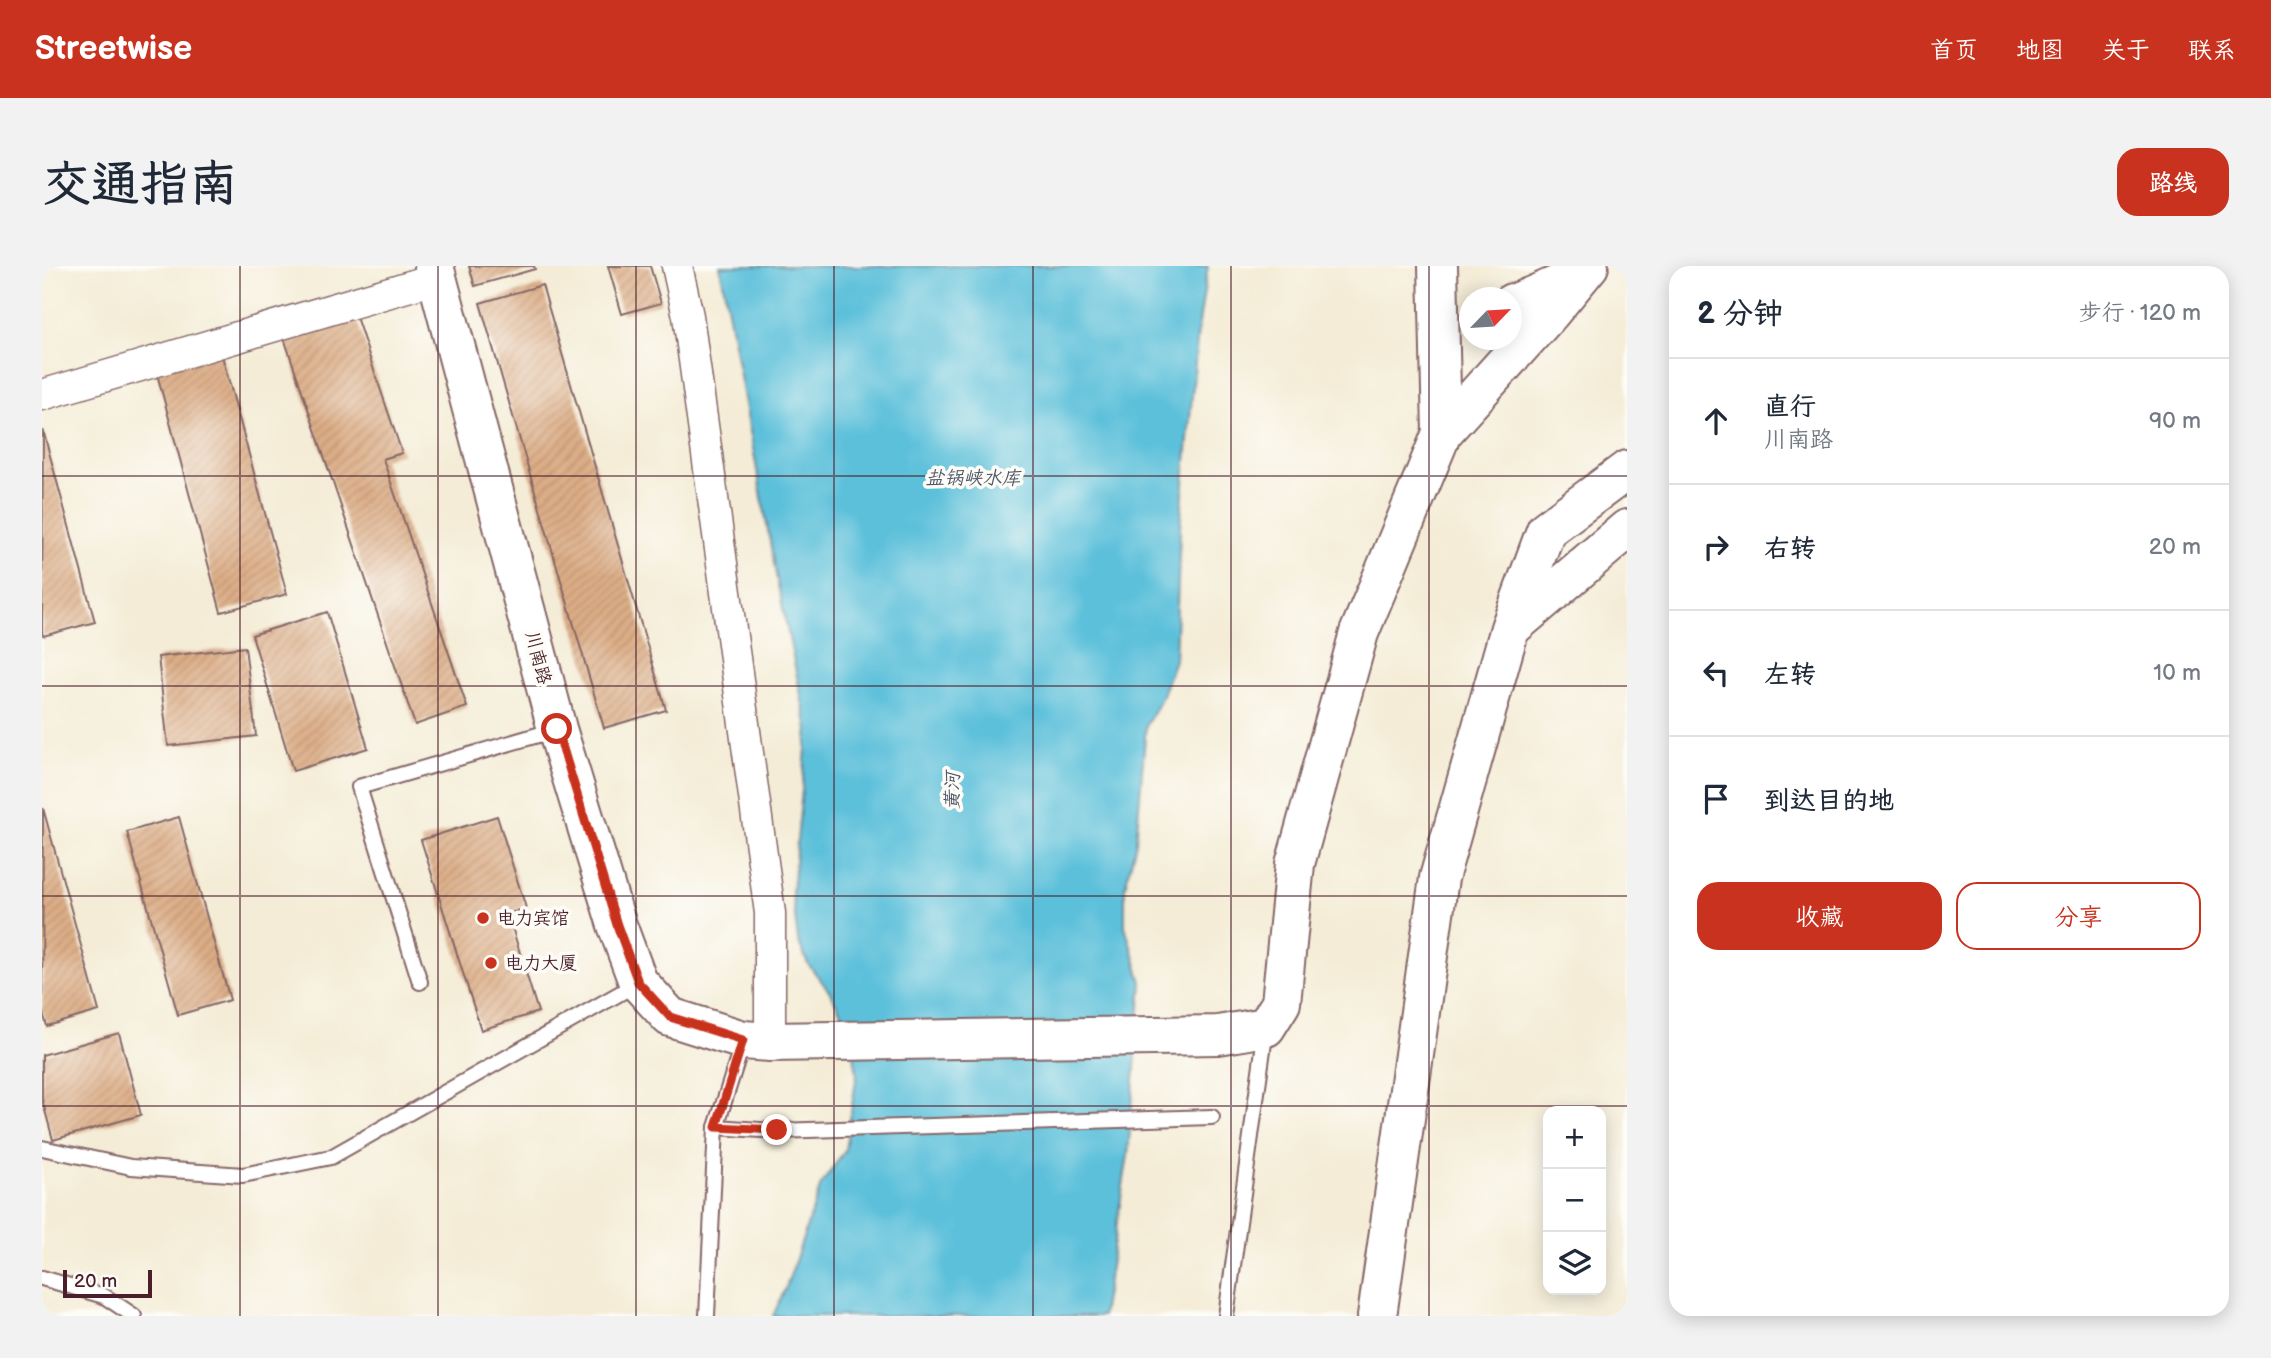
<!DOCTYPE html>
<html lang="zh">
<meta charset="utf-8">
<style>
:root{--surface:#fff;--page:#f2f2f3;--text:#1f2937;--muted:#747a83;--line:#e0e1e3;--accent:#c8321e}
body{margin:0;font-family:"Balsamiq Sans","LXGW WenKai TC",sans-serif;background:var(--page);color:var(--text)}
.controls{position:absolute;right:21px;bottom:21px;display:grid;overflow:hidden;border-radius:14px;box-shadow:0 4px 18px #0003}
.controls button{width:63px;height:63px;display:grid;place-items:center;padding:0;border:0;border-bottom:2px solid var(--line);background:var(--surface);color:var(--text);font:35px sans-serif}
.compass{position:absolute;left:1417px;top:21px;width:63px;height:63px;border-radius:50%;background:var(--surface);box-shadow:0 4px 18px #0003;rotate:65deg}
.scale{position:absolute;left:21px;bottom:18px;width:89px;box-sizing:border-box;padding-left:7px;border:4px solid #4a1f2b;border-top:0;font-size:19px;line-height:24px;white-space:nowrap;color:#4a1f2b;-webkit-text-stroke:5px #fdfcf7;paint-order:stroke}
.stop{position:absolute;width:21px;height:21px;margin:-16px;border:5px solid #c8321e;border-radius:50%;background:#fff}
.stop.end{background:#c8321e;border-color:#fff;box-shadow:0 2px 7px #0008}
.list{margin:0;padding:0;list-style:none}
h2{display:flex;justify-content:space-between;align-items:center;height:91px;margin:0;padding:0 28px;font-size:30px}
h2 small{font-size:23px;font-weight:400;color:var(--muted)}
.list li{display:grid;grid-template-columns:46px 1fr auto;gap:21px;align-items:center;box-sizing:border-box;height:126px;padding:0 28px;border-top:2px solid var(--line)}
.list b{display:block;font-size:26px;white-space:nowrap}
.list p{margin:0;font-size:23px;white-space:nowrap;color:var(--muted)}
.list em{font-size:23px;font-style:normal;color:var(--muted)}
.actions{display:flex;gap:14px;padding:21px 28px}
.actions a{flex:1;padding:16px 0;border:2px solid var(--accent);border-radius:21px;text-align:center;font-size:24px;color:var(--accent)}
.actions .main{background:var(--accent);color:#fff}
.icon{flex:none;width:38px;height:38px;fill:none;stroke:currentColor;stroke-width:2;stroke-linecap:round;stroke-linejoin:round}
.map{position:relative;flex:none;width:1585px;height:1050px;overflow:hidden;border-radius:21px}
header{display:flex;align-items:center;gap:42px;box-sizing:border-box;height:98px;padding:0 35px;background:var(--accent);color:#fff}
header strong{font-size:33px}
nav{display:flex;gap:38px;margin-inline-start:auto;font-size:24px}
.intro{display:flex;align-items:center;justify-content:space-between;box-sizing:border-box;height:168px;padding:0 42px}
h1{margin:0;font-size:49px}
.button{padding:18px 32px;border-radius:21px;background:var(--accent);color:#fff;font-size:24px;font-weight:700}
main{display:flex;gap:42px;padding:0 42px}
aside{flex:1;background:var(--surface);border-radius:21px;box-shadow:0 4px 18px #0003}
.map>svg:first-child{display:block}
.water{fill:#5cc0da;stroke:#537082;stroke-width:2}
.building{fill:url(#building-hatch)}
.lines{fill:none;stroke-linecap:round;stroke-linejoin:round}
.service-casing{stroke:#866767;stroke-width:18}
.minor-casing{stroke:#866767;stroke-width:33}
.primary-casing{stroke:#866767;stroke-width:42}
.service{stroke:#fff;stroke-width:14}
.minor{stroke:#fff;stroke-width:30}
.primary{stroke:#fff;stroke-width:38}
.route{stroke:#c8321e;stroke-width:9}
.grid{fill:none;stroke:#4a1f2b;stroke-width:2;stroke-opacity:0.55}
.poi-dot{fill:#c8321e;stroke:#fdfcf7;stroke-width:2.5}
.labels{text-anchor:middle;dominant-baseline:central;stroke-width:7;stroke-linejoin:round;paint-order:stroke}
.street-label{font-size:18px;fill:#4a1f2b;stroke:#fdfcf7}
.poi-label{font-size:18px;fill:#4a1f2b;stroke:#fdfcf7;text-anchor:start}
.water-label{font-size:19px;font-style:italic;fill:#505768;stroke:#fdfcf7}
</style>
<header>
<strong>Streetwise</strong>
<nav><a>首页</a><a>地图</a><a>关于</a><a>联系</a></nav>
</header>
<div class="intro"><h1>交通指南</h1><a class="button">路线</a></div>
<main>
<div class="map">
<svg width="1585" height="1050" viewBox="0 0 1585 1050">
<defs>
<pattern id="building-hatch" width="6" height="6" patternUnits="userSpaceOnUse" patternTransform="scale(1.75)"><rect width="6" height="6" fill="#dcad86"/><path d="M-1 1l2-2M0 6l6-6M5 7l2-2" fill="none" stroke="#be9474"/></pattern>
</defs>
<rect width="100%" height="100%" fill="#fdfcf7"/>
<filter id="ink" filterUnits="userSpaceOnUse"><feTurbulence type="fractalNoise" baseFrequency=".0143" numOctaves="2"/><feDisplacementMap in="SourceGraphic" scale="14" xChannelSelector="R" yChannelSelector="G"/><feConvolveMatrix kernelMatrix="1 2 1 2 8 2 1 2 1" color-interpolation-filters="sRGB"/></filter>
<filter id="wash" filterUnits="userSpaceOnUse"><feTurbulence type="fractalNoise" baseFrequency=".00686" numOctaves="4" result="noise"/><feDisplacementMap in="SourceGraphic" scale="28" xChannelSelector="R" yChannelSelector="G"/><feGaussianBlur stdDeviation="1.57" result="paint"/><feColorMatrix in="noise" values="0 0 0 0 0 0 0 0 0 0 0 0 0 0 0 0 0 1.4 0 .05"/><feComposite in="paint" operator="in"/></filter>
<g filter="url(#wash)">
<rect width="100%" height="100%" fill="#f4ecd6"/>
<polygon class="water" points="678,0 1166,0 1156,63 1138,262 1133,394 1118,434 1104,459 1094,576 1083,621 1083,660 1100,716 1086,889 1060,1050 731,1050 745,1019 779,919 803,884 815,808 808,764 788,726 766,698 756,674 750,626 766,463 735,314"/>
<g id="blocks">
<g class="building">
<polygon points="427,0 492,0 493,3 433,20"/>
<polygon points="566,0 608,0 619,37 580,48"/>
<polygon points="500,19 624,444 562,462 438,37"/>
<polygon points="312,45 360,187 341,193 425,441 373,459 241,69"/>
<polygon points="179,86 245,328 179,346 114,104"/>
<polygon points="1,164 53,356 1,370 0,366"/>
<polygon points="285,346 326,482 251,505 210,369"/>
<polygon points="203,381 214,470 126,480 116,391"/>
<polygon points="1,542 57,745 5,760 0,744"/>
<polygon points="455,550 484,642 466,648 496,746 439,764 379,574"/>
<polygon points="137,551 188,734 136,749 85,566"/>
<polygon points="77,767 99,849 11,874 0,833 0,789"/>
</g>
</g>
</g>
<g filter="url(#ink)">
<use href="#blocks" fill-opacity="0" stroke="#866767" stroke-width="2"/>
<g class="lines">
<defs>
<g id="service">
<polyline points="378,716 317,521 513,464"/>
<polyline points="674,861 735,865 1170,851"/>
<polyline points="0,882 89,901 201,909 289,891 596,717"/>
<polyline points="0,1012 62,1030 92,1050"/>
<polyline points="665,1050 674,861 701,776"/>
<polyline points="1184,1050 1224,762"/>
</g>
<g id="minor">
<polyline points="635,0 646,50 728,647 728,776"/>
<polyline points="0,129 395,12"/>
</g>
<g id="primary">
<polyline points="392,0 515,463 575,659 596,716 628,751 701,774 728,776 1176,769 1224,761 1239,737 1253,598 1317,367 1400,167 1509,46 1547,0"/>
<polyline points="1396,0 1400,167"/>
<polyline points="1470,37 1474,37 1532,12"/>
<polyline points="1470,361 1585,263"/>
<polyline points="1335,1050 1397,612 1468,362 1504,264 1585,204"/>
</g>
</defs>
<use href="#service" class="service-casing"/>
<use href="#minor" class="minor-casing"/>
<use href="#primary" class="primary-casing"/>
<use href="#service" class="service"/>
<use href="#minor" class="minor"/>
<use href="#primary" class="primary"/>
</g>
</g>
<g class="lines" filter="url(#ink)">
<polyline class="route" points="515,463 575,659 596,716 628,751 701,774 674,861 735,864"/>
</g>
<path class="grid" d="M198,0V1050M396,0V1050M594,0V1050M792,0V1050M991,0V1050M1189,0V1050M1387,0V1050M0,210H1585M0,420H1585M0,630H1585M0,840H1585"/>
<g class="poi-dot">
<circle cx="441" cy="652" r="7"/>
<circle cx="449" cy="697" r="7"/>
</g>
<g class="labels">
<g class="street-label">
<text transform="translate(496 392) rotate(75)">川南路</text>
</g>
<g class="poi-label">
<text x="455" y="652">电力宾馆</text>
<text x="463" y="697">电力大厦</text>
</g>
<g class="water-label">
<text x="931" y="212">盐锅峡水库</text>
<text transform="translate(911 525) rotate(-89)">黄河</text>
</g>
</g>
</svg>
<div class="controls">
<button>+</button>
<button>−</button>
<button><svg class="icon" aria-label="layers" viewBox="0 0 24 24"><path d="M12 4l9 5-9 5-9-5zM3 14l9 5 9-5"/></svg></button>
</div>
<svg class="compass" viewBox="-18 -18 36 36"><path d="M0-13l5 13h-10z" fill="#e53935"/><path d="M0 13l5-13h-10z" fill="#747a83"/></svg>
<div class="scale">20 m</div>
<div class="stop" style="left:515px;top:463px"></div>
<div class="stop end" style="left:735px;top:864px"></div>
</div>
<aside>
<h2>2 分钟<small>步行 · 120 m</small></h2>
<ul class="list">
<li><svg class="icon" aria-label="ahead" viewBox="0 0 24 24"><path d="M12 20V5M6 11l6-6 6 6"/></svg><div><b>直行</b><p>川南路</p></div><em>90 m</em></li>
<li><svg class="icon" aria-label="right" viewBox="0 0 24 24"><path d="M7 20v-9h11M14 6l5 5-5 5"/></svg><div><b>右转</b></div><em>20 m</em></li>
<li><svg class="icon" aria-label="left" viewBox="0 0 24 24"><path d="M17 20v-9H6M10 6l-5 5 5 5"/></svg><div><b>左转</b></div><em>10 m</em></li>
<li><svg class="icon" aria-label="arrive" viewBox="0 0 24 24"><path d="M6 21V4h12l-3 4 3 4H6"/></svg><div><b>到达目的地</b></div></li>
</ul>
<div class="actions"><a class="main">收藏</a><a>分享</a></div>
</aside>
</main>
